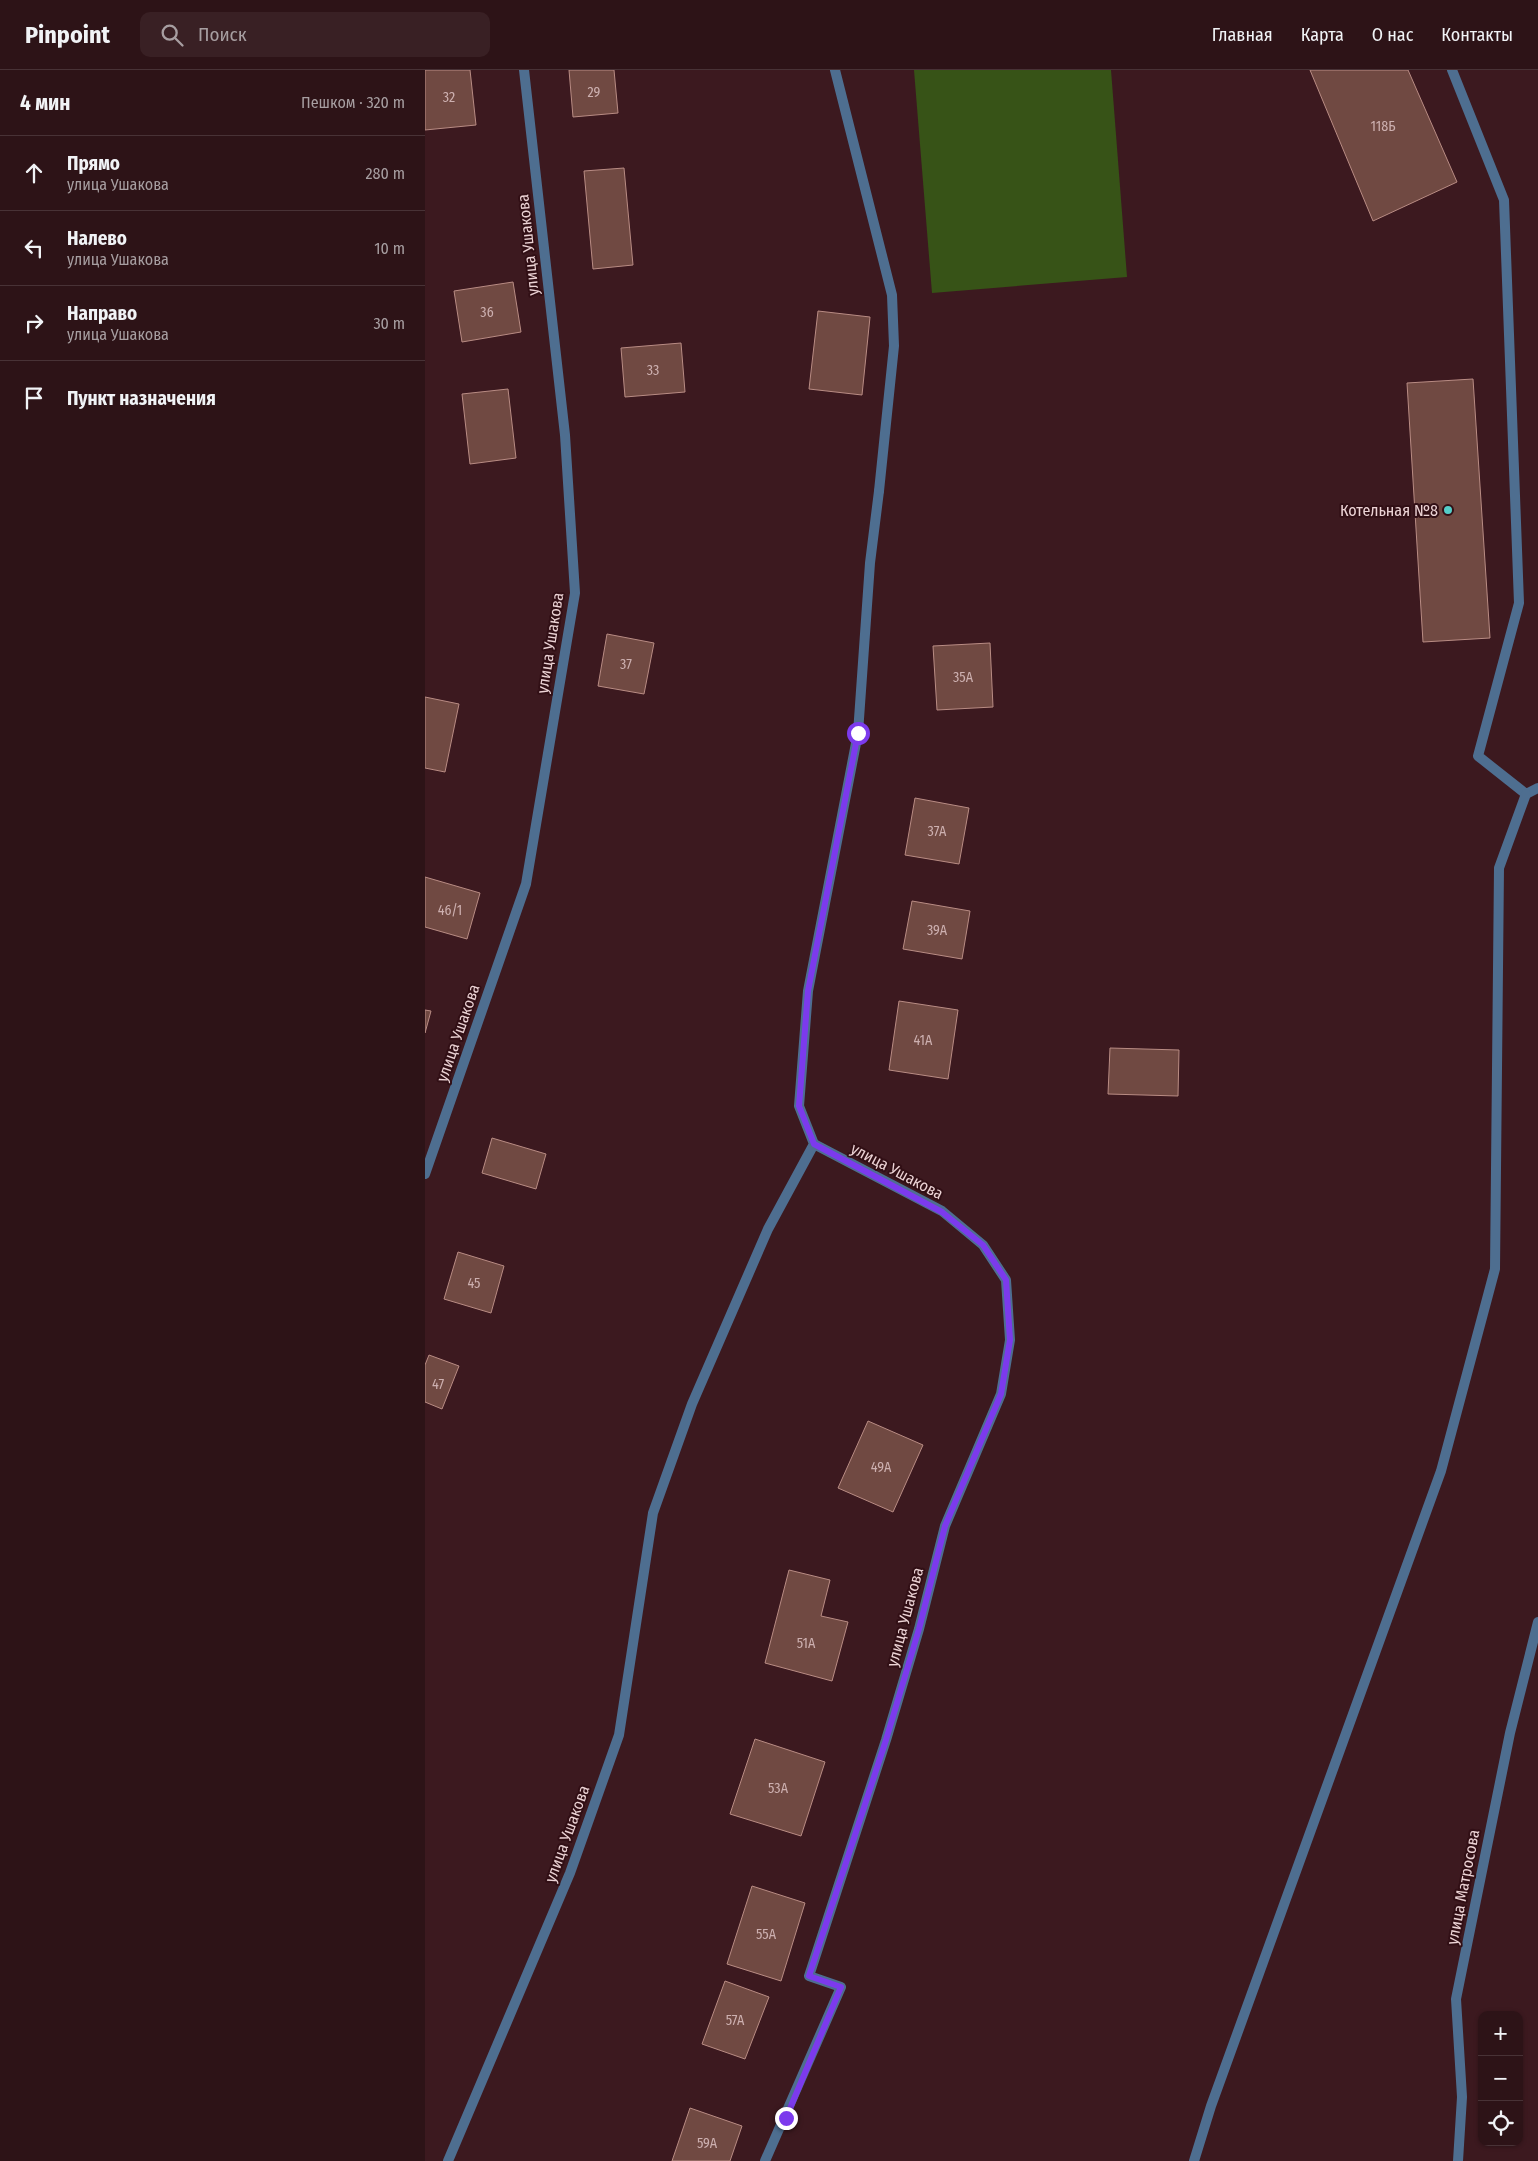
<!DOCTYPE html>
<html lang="ru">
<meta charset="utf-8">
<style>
:root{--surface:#2d1317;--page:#392024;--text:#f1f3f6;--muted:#a79ea1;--line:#483236}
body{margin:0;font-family:"Fira Sans Condensed",sans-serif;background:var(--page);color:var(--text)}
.controls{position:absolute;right:15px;bottom:15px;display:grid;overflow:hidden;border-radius:10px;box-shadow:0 1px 4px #0004}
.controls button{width:45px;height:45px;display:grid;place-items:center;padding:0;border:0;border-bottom:1px solid var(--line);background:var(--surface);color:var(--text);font:25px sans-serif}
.stop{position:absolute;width:15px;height:15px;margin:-11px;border:4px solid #7c3aed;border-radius:50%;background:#fff}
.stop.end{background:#7c3aed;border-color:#fff;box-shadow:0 1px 5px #0008}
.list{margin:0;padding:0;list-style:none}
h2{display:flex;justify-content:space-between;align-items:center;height:65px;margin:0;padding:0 20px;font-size:21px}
h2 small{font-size:16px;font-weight:400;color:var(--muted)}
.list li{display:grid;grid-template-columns:32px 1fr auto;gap:15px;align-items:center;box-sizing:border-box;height:75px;padding:0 20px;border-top:1px solid var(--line)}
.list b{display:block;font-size:19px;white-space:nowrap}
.list p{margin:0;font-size:16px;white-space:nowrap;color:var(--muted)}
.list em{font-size:16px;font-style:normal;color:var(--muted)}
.icon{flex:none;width:28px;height:28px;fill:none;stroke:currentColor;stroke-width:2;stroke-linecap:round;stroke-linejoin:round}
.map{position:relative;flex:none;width:1113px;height:2091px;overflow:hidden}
header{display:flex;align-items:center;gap:30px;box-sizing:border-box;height:70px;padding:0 25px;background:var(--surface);border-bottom:1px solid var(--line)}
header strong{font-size:24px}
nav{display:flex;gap:28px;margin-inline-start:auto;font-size:18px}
.search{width:350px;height:45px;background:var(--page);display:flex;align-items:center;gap:12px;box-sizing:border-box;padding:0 18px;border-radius:10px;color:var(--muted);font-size:19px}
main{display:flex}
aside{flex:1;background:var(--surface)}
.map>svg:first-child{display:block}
.green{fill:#375317}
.building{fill:#704942;stroke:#b98c84}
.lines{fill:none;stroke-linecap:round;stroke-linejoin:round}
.lane{stroke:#4e6e90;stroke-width:10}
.street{stroke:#4e6e90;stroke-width:10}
.route{stroke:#7c3aed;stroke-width:6}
.poi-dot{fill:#54cdc8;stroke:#310f15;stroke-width:2}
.labels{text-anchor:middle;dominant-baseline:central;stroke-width:4;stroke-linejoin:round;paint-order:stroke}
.number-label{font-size:14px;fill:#cdb0b0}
.street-label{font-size:16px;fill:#ecd3d5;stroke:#310f15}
.poi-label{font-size:16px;fill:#ecd3d5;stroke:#310f15;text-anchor:end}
</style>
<header>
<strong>Pinpoint</strong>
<div class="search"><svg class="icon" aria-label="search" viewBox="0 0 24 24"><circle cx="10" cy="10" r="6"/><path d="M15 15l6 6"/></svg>Поиск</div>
<nav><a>Главная</a><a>Карта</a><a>О нас</a><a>Контакты</a></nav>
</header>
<main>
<aside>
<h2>4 мин<small>Пешком · 320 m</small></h2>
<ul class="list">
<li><svg class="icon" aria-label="ahead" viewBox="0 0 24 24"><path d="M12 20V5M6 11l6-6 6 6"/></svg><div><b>Прямо</b><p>улица Ушакова</p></div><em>280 m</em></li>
<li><svg class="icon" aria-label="left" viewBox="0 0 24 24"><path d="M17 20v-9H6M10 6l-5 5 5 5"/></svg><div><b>Налево</b><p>улица Ушакова</p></div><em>10 m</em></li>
<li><svg class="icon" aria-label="right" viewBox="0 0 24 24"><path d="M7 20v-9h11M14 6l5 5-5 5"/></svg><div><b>Направо</b><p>улица Ушакова</p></div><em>30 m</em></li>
<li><svg class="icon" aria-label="arrive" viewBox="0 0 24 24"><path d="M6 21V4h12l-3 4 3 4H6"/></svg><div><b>Пункт назначения</b></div></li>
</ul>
</aside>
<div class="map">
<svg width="1113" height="2091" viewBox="0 0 1113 2091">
<rect width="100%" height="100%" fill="#3c191f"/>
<polygon class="green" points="489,0 686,0 702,207 507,223"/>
<g class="building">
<polygon points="0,0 45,0 51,55 0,60"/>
<polygon points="144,0 189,0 193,43 148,47"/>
<polygon points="885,0 983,0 1032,112 948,151"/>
<polygon points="199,98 208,195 168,199 159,101"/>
<polygon points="88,212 96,262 37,272 29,221"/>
<polygon points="393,241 445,247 437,325 384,319"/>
<polygon points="256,273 260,322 200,327 196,278"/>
<polygon points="1048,309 1065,568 998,572 982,313"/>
<polygon points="83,319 91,388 45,394 37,324"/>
<polygon points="182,564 229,573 219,624 173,616"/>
<polygon points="565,573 568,637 512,640 508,576"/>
<polygon points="0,627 34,634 20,702 0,698"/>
<polygon points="490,728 544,738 534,794 480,785"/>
<polygon points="0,807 55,823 42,869 0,857"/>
<polygon points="487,831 545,841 537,889 478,879"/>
<polygon points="474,931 533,940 523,1009 464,1000"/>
<polygon points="0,940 6,941 0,963"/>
<polygon points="685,978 754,980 753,1026 683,1024"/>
<polygon points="67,1068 121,1084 111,1119 57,1103"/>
<polygon points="33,1182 79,1196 66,1243 19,1229"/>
<polygon points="4,1285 34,1296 17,1339 0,1332 0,1295"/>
<polygon points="443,1351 498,1375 468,1442 413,1418"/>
<polygon points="364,1500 405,1510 396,1546 423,1552 407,1611 340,1593"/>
<polygon points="330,1669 400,1692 376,1766 305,1744"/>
<polygon points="327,1816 380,1833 356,1911 302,1894"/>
<polygon points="300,1911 344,1927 320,1989 277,1974"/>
<polygon points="265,2038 317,2056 305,2091 247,2091"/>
</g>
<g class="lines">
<g class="lane">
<polyline points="410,0 467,225 469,276 454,421"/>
<polyline points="1027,0 1079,130 1094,533 1053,686 1101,724 1113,718"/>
<polyline points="769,2091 786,2036 1016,1401 1070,1199 1074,798 1101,724"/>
</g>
<g class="street">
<polyline points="0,1104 101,814 150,523 140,365 99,0"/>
<polyline points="23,2091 145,1803 194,1665 228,1443 267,1334 343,1159 389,1074 374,1036 383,921 433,663 445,493 454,421"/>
<polyline points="340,2091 416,1917 384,1906 461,1670 494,1559 520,1456 576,1324 585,1270 581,1210 558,1175 517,1141 389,1074"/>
<polyline points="1033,2091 1037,2027 1031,1929 1085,1663 1113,1552"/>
</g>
</g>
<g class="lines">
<polyline class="route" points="361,2048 416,1917 384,1906 461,1670 494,1559 520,1456 576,1324 585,1270 581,1210 558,1175 517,1142 389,1074 374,1036 383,921 433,663"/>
</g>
<circle class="poi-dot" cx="1023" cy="440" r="5"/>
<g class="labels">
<g class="number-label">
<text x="169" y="22">29</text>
<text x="24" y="27">32</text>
<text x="958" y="56">118Б</text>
<text x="62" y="242">36</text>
<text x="228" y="300">33</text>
<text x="201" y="594">37</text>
<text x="538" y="607">35А</text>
<text x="512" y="761">37А</text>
<text x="25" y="840">46/1</text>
<text x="512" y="860">39А</text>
<text x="498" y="970">41А</text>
<text x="49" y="1213">45</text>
<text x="13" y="1314">47</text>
<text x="456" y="1397">49А</text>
<text x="381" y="1573">51А</text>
<text x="353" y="1718">53А</text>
<text x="341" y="1864">55А</text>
<text x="310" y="1950">57А</text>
<text x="282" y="2073">59А</text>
</g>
<g class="street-label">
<text transform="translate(103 175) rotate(-96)">улица Ушакова</text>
<text transform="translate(125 573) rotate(-81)">улица Ушакова</text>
<text transform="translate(33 963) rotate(-71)">улица Ушакова</text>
<text transform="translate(472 1101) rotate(28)">улица Ушакова</text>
<text transform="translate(480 1547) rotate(-75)">улица Ушакова</text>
<text transform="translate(142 1764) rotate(-70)">улица Ушакова</text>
<text transform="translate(1038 1817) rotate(-79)">улица Матросова</text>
</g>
<g class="poi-label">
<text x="1013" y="440">Котельная №8</text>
</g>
</g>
</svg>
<div class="controls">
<button>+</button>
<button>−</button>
<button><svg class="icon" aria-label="locate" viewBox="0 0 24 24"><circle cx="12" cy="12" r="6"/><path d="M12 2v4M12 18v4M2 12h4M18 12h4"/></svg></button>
</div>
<div class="stop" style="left:433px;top:663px"></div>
<div class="stop end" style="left:361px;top:2048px"></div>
</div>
</main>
